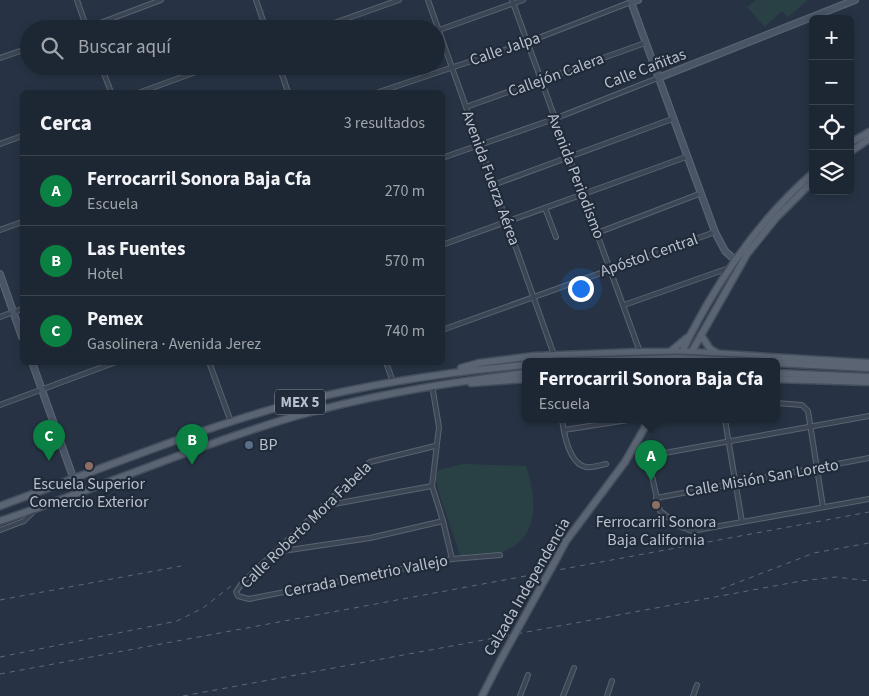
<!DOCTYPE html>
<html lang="es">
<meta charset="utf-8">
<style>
:root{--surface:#1d2633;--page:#2a323f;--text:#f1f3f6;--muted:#a0a5ac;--line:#3b434e;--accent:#0b8043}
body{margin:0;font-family:"Source Sans 3",sans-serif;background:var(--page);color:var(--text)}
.controls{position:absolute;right:15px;top:15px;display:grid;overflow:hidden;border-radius:8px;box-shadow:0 2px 8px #0003}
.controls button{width:45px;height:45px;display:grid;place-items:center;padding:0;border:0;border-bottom:1px solid var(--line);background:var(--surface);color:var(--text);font:25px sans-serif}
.you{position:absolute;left:580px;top:288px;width:18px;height:18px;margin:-12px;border:4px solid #fff;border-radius:50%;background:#1a73e8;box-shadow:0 0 0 8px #1a73e833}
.badge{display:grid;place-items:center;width:32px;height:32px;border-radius:50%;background:var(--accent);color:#fff;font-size:16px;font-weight:700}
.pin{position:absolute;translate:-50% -41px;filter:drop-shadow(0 1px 2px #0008)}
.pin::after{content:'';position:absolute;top:26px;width:18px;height:15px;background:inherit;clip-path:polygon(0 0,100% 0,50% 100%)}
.popup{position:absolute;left:522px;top:358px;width:258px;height:65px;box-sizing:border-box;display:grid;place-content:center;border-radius:8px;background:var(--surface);filter:drop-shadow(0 1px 4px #0005);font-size:16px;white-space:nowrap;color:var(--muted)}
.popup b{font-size:19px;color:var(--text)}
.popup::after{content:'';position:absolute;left:50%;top:100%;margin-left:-10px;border:10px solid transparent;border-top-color:var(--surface)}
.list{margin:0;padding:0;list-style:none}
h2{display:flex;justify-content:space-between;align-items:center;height:65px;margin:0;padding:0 20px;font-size:21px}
h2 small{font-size:16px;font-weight:400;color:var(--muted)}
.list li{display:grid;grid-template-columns:32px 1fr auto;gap:15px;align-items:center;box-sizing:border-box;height:70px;padding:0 20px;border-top:1px solid var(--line)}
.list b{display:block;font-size:19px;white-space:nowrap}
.list p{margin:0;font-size:16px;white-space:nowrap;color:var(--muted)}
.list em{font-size:16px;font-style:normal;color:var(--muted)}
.icon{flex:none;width:28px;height:28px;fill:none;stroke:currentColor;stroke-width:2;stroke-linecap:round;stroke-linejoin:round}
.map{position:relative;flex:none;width:869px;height:696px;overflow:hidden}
.search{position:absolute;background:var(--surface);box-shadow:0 2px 8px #0003;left:20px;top:20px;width:425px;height:55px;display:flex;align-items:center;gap:12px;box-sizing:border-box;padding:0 18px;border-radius:28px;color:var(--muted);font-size:19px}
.panel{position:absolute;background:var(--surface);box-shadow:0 2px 8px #0003;left:20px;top:90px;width:425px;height:275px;border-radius:8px}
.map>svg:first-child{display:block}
.green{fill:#294145}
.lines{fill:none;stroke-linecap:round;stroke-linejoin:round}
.street-casing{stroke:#5a6371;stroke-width:6}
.secondary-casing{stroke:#5a6371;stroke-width:8}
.primary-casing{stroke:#454e5d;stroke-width:9}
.street{stroke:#3c4553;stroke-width:4}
.secondary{stroke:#495466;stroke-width:5.5}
.primary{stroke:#5a6473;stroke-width:6}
.rail{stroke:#5e697a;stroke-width:1;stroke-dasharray:5 5;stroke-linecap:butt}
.primary-bridge-casing{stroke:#454e5d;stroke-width:9;stroke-linecap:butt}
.primary-bridge{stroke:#5a6473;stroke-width:6}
.service-dot{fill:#5c6f8a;stroke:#202a39;stroke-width:2}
.education-dot{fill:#8d6e63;stroke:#202a39;stroke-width:2}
.labels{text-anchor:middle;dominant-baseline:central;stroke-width:4.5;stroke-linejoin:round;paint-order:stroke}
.shield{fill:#202a39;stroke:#8b93a1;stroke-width:1}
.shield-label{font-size:15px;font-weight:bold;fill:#b9c0cd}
.street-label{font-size:16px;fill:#b9c0cd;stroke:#202a39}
.poi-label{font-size:16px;fill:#b9c0cd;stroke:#202a39}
</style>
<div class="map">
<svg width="869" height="696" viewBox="0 0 869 696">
<rect width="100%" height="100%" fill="#273344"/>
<g class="green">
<polygon points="756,0 808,0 788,17 782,11 765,27 747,7"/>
<path d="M463,464L526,466C537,499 541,539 500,553C489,557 473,556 461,558L440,496L435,476L439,470Z"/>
</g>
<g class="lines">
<defs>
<g id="street">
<polyline points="77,0 87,29"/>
<polyline points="256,0 266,29"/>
<polyline points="428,0 554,355"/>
<polyline points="512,0 640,352"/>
<polyline points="84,29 161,0"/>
<polyline points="317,29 399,0"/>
<polyline points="439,30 523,0"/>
<polyline points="0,58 29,48"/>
<polyline points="101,66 111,92"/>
<polyline points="279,66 288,92"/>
<polyline points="141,92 212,66"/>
<polyline points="379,92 528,42 631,2"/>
<polyline points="466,107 645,43"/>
<polyline points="0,144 22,136"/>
<polyline points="442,158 554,119 658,78"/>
<polyline points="493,185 672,119"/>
<polyline points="545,208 556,237"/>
<polyline points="0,230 22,222"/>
<polyline points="597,233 699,194"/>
<polyline points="442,245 686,157"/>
<polyline points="624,305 729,268"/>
<polyline points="0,317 22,309"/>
<polyline points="442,330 715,232"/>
<polyline points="209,362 231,422"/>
<polyline points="386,362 393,382"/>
<polyline points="776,403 802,405 808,411 823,507"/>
<polyline points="0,405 116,362"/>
<polyline points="869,416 659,454 652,457 649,463 660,511 681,527 692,531 869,499"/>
<path d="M562,420C564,434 569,464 586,467C593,468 600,465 606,464"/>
<polyline points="725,420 742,522"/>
<polyline points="564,430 628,420"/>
<polyline points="435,446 370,462 242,583 236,592 238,596 249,599 452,559 500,555"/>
<polyline points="432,486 439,427 432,385"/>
<polyline points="656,498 869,458"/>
<polyline points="323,506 432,486 443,521 452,559"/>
<polyline points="0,530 24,521 34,511"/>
<polyline points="276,552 370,538 443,521"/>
<polyline points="520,696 528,675"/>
<polyline points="563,696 574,668"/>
<polyline points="607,696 612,681"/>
<polyline points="693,696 697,685"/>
</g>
<g id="secondary">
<polyline points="638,0 631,2 715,232 725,251 735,260"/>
<polyline points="658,78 855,0"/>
<polyline points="0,274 22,337"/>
<polyline points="32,362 79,494"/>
</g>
<g id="primary">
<polyline points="850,143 869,132"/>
<polyline points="850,152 869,139"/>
<polyline points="701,335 710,349 717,353"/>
<polyline points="671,351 688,337"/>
<path d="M677,362C710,292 754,224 813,173"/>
<polyline points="686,362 747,254 776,218 813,181"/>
<polyline points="776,363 869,368"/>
<polyline points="461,368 479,363 534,356 640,352 691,352 869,363"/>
<polyline points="776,373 869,377"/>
<polyline points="776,379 869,382"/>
<polyline points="471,383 526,379"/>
<path d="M0,506C96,471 192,431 290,404C368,384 446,372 526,365"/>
<path d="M0,521C99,488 195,446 296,416C371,395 448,382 526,373"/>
<polyline points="558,556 566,541 625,462 649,420"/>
<polyline points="482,696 500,661"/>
</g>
</defs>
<use href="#street" class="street-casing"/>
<use href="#secondary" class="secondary-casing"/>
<use href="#primary" class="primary-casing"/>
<use href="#street" class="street"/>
<use href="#secondary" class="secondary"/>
<use href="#primary" class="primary"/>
<g class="rail">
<polyline points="721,589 814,553 869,543"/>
<polyline points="0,600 181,566"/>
<polyline points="0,657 177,621 203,608 231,586"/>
<polyline points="0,674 869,512"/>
<polyline points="183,696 801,581 836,577 869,581"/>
</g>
<defs>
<g id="primary-bridge">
<polyline points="552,362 678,358 759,362"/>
<polyline points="500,661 558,556"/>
</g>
</defs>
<use href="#primary-bridge" class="primary-bridge-casing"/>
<use href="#primary-bridge" class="primary-bridge"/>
</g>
<circle class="service-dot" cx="249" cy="445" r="5"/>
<g class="education-dot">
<circle cx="89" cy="466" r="5"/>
<circle cx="656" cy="505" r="5"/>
</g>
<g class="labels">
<rect class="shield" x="275" y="389.5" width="50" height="25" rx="4"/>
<g class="shield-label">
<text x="300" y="402">MEX 5</text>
</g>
<g class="street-label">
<text transform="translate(505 49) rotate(-19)">Calle Jalpa</text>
<text transform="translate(645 69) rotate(-21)">Calle Cañitas</text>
<text transform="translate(556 75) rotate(-20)">Callejón Calera</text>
<text transform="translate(576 176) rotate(69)">Avenida Periodismo</text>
<text transform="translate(491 178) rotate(70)">Avenida Fuerza Aérea</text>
<text transform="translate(649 255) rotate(-19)">Apóstol Central</text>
<text transform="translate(762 478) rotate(-10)">Calle Misión San Loreto</text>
<text transform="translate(306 525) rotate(-44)">Calle Roberto Mora Fabela</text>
<text transform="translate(366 576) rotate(-11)">Cerrada Demetrio Vallejo</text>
<text transform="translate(527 587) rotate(-60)">Calzada Independencia</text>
</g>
<g class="poi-label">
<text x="259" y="445" text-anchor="start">BP</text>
<text x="89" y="484">Escuela Superior<tspan x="89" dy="18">Comercio Exterior</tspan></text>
<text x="656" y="522">Ferrocarril Sonora<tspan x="656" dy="18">Baja California</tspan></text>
</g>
</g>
</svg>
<div class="controls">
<button>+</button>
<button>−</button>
<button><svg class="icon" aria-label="locate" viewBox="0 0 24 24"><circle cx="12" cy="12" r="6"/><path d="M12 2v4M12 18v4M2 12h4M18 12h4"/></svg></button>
<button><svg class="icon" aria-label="layers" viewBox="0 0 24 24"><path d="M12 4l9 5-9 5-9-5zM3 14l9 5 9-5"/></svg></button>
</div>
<div class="you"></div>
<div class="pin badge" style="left:651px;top:481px">A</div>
<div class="popup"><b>Ferrocarril Sonora Baja Cfa</b>Escuela</div>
<div class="pin badge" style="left:192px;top:465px">B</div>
<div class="pin badge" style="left:49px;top:461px">C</div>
<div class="search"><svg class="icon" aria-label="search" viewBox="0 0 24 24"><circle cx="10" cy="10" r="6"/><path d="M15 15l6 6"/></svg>Buscar aquí</div>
<section class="panel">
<h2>Cerca<small>3 resultados</small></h2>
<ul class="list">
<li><span class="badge">A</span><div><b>Ferrocarril Sonora Baja Cfa</b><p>Escuela</p></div><em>270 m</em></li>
<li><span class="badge">B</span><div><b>Las Fuentes</b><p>Hotel</p></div><em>570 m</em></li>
<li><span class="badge">C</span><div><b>Pemex</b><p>Gasolinera · Avenida Jerez</p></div><em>740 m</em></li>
</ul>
</section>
</div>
